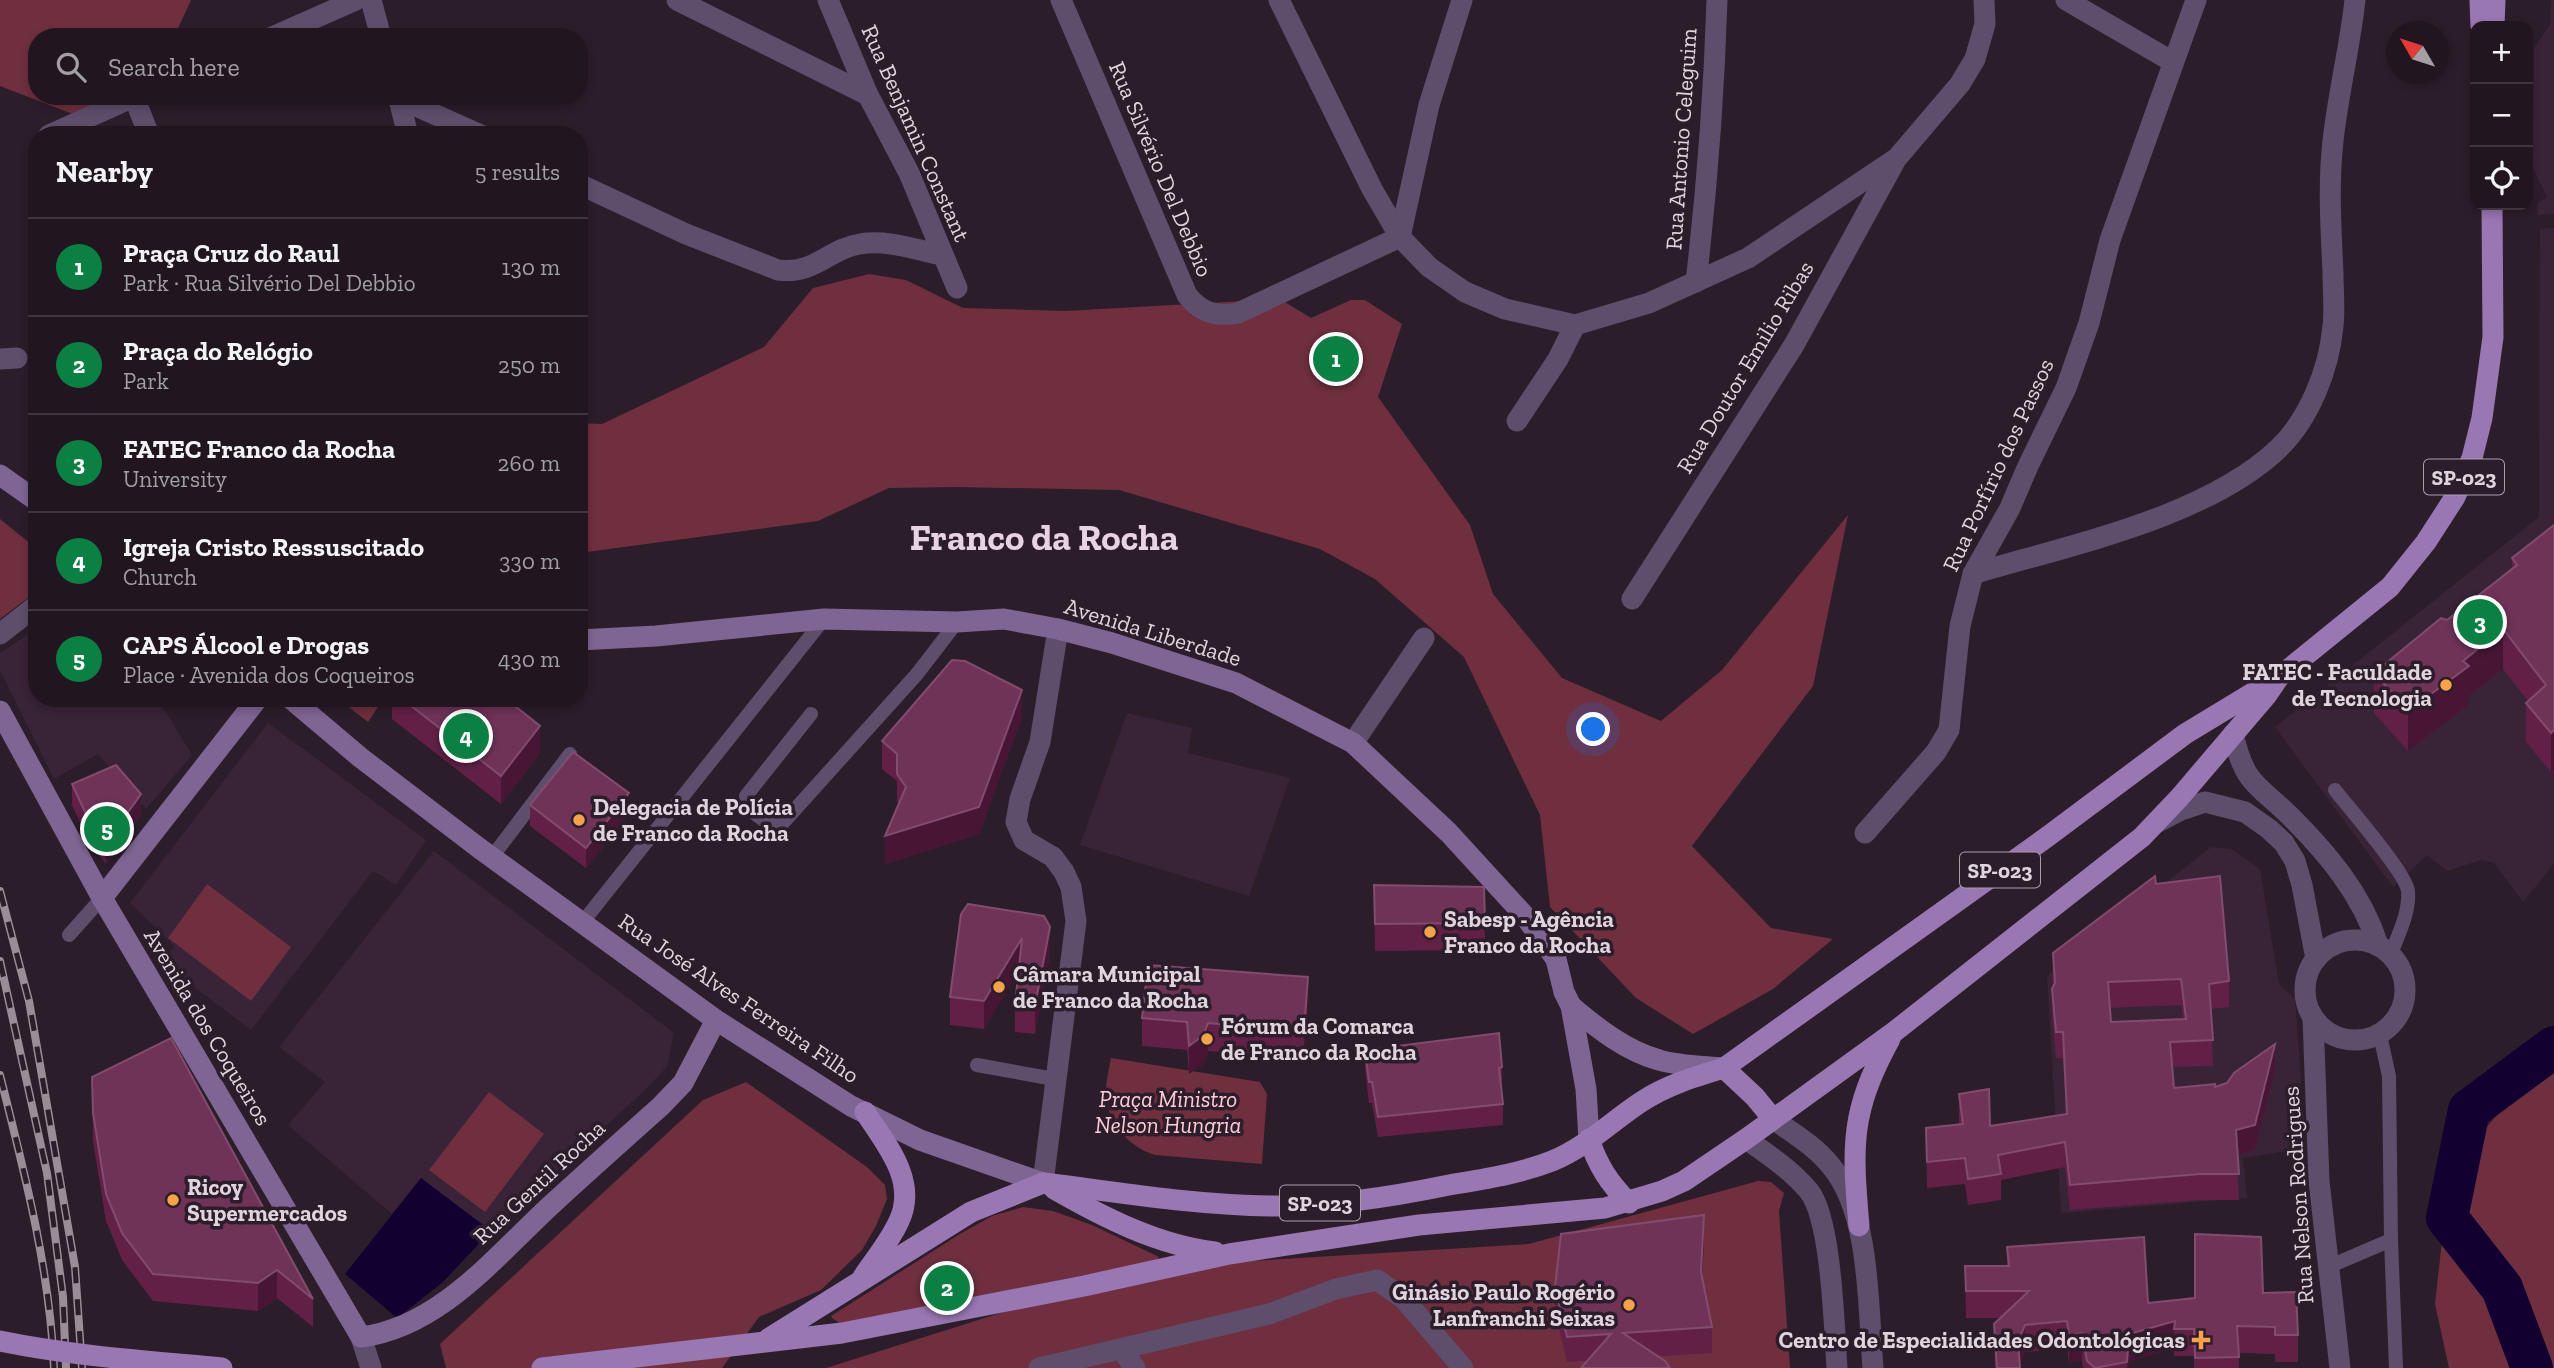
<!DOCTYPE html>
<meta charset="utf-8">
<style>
:root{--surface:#211620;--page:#2d232d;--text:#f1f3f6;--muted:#a29fa5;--line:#3e353e;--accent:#0b8043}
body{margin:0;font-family:"Zilla Slab",serif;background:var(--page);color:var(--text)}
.controls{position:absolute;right:21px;top:21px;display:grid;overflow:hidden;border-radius:14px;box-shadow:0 4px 10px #0003}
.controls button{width:63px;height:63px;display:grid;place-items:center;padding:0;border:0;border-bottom:2px solid var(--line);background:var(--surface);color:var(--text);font:35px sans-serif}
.compass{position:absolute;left:2386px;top:21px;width:63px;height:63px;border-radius:50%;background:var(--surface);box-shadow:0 4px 10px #0003;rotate:309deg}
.you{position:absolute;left:1594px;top:730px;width:24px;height:24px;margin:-18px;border:5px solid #fff;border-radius:50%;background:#1a73e8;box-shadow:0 0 0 10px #1a73e833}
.badge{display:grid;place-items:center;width:46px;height:46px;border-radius:50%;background:var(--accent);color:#fff;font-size:23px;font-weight:700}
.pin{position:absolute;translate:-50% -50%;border:4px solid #fff;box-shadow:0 2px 7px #0006}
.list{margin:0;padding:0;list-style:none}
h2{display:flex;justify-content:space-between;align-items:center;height:91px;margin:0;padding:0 28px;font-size:30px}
h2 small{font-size:23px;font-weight:400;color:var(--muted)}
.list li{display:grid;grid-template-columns:46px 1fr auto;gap:21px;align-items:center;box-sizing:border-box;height:98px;padding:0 28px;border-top:2px solid var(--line)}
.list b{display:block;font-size:26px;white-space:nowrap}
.list p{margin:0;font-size:23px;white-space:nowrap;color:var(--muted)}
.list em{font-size:23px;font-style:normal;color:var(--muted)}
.icon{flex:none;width:38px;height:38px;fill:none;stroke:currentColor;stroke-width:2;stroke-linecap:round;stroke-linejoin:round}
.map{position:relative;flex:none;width:2554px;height:1368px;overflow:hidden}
.search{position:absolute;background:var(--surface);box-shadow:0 4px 10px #0003;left:28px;top:28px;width:560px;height:77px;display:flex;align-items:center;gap:18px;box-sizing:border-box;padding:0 24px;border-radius:28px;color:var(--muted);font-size:26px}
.panel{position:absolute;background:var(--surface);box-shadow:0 4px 10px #0003;left:28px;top:126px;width:560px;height:581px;border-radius:28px}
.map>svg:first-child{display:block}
.built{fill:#382436}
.green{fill:#6f2f3e}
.water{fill:#110030}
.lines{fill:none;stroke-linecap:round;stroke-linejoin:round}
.river{stroke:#110030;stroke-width:42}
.lane{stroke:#5e4e6b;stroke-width:14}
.street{stroke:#5e4e6b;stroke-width:21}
.secondary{stroke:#7f6593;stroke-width:21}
.primary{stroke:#9977b2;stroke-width:21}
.rail-casing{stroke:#998d98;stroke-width:8}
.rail{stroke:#2c1d2b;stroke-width:5;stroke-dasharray:16;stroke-linecap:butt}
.primary-bridge{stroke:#9977b2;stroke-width:21}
.wall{fill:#622047;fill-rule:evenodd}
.shaded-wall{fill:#471635}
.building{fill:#703358;stroke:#814c6d;stroke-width:2;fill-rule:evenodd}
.poi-dot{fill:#f6a246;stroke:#2c1d2b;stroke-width:2.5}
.labels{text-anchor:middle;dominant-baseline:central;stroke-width:7;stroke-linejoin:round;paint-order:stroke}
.shield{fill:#2c1d2b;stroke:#a99ea8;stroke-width:2}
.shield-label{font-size:21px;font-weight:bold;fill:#dfd5de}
.street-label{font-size:23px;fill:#dfd5de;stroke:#2c1d2b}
.poi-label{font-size:23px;font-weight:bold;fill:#dfd5de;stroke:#2c1d2b;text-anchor:start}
.park-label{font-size:23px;font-style:italic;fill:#fecdd4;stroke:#2c1d2b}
.town-label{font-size:37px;font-weight:bold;fill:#e8d3e5;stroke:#2c1d2b}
</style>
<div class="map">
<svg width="2554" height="1368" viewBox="0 0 2554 1368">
<rect width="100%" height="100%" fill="#2c1d2b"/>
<g class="built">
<polygon points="2551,0 2554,0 2554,214 2537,215 2538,203 2547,197 2533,168 2534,48 2550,25"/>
<polygon points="2554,228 2554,864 2523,902 2494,863 2481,860 2447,871 2427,855 2393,887 2275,727 2539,517 2540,229"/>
<polygon points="37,628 37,698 157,698 192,755 146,809 98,754 54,779 0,670 0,653"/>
<polygon points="1127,713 1192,728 1188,753 1290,778 1249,896 1080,845"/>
<polygon points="268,723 426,840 396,885 373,871 251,1030 164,964 174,946 130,903"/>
<polygon points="2211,847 2231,849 2260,869 2279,984 2295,999 2306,1148 2243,1158 2247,1198 2061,1213 2047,976"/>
<polygon points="434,851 674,1033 667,1067 643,1092 491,1231 421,1178 392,1214 288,1125 325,1082 279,1047"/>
</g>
<g class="green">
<polygon points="0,0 191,0 174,37 37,37 37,96 107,96 83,118 0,86"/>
<polygon points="869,274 906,280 963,308 1065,311 1280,299 1311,318 1351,300 1365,300 1402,324 1378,397 1470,525 1493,594 1562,678 1661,721 1722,670 1848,515 1813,686 1692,846 1771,928 1833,939 1773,989 1693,1034 1636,998 1550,907 1540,815 1464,657 1375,579 1320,549 1119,490 957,487 889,488 818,521 579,553 579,423 602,424 764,347 813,288"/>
<polygon points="0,519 37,549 37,591 0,619"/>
<polygon points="337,698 384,698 368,722"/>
<polygon points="207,884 291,947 251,1001 168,938"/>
<path d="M1111,1058L1260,1082L1267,1094L1262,1164L1155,1155C1128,1147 1106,1121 1106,1092C1106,1081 1109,1069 1111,1058Z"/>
<polygon points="2554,1065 2554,1368 2449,1368 2435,1304 2442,1241 2474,1142 2514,1095"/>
<polygon points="746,1082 867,1167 885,1185 887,1199 876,1226 862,1250 821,1290 759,1317 722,1368 446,1368 440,1344 703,1100"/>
<polygon points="489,1092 544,1134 485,1212 429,1170"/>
<polygon points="1758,1181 1771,1182 1784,1193 1779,1211 1790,1368 826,1368 1061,1294 1219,1263 1529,1244"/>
<polygon points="1023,1207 1053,1211 1092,1225 1159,1257 1156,1261 841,1324 832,1318 831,1316 960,1234 992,1216"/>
</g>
<polygon class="water" points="421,1178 491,1231 442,1283 397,1318 345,1274"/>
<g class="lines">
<polyline class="river" points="2532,1368 2502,1288 2447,1218 2469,1110 2554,1047"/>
<g class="lane">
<path d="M811,714L746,796C746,811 767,825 781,825L917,674L957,622"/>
<path d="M2335,790C2349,808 2406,873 2408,891C2410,912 2398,935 2391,954"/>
<polyline points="492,857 570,754"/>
<polyline points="582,923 824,619"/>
<polyline points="69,935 102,898"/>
<polyline points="2380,1035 2389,1076 2391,1240 2396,1368"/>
<polyline points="977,1065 1054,1079"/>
<polyline points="2328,1267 2391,1240"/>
</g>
<g class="street">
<polyline points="371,0 381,37"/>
<polyline points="677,0 868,95"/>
<polyline points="828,0 868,95 909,173 957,288"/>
<path d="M1061,0L1187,295C1201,313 1216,317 1238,313L1400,237"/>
<polyline points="1279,0 1372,189 1400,237 1429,267 1465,292 1505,309 1575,325 1649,303 1748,258 1897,158 1960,84 1975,59 1985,24 1984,0"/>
<polyline points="2066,0 2173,62"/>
<polyline points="272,37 356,0"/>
<polyline points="398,96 408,135"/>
<polyline points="134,97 149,135"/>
<polyline points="398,98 481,135"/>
<polyline points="49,135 136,96"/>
<path d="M579,184L686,234L778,270C815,275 828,249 860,244C886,239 917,250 942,255"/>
<polyline points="1400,237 1429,105 1462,0"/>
<path d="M1696,282C1707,188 1714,95 1717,0"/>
<polyline points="0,359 17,358"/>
<polyline points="1517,421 1558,359 1575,325"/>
<path d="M1973,574C2069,545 2205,518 2278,449C2310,418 2329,369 2333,326C2335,309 2333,290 2333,273C2331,229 2328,185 2333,141C2338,94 2350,47 2355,0"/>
<polyline points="1632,599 1794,345 1894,163"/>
<polyline points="0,634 37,605"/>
<path d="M2233,734C2245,785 2256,783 2290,816C2327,853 2362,894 2378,945"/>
<polyline points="1353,743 1424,638"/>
<polyline points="2158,822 2181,810 2205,802 2245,812 2269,829 2284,843 2295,861 2302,885 2316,959"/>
<polyline points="1865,833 1936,752 1949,730 1960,626 1973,574 2010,508 2028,466 2066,388 2089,323 2110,240 2196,0"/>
<circle cx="2355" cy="990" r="50"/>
<polyline points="2313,1018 2319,1181 2340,1368"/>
<path d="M1773,1119C1793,1133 1815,1146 1831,1166C1871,1213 1868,1309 1873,1368"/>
<path d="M1746,1139C1769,1155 1791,1170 1809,1191C1832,1221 1834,1328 1837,1368"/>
<polyline points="1043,1183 1076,921 1071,887 1064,872 1053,857 1024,840 1016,822 1020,799 1040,742 1058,629"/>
<polyline points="361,1337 371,1368"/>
<polyline points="1122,1350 1135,1368"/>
<polyline points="1039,1368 1269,1314 1336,1289 1377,1280 1403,1298 1463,1368"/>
</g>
<g class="secondary">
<polyline points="0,475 37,501"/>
<polyline points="579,640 656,636 824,619 957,622 1004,619 1058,629 1112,643 1236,683 1353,743 1449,833 1524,915 1556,959 1564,992 1571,1006 1586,1089 1589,1139"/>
<polyline points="290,698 361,758 479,848 716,1020 851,1106 920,1140 1043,1183"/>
<path d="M0,711L102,898L361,1337C439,1327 495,1257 550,1206C587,1172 624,1139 661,1106L683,1083L716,1020"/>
<polyline points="102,898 258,698"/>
<path d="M1571,1006C1597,1028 1626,1051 1659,1060C1679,1066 1703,1066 1724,1068"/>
</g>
<g class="primary">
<polyline points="2480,0 2481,26"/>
<polyline points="2494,26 2495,0"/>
<polyline points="1724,1068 1755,1097 1773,1119"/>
<path d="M1589,1139C1598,1166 1609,1183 1629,1203"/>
<path d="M1043,1183C1118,1192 1194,1205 1270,1206C1329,1207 1391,1197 1449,1185C1484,1179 1519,1174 1552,1161C1585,1148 1612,1121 1641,1102C1667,1085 1694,1077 1724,1068L2047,837L2185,734L2279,677L2390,587L2426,542L2455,497L2472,458L2482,418L2493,337L2492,205"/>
<path d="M1054,1189C1103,1217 1157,1245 1215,1252"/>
<path d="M1859,1226C1852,1145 1850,1112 1890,1039"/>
<path d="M863,1277C875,1259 890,1241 899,1221C918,1181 886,1144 865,1112"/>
<polyline points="768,1339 971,1212 1043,1183"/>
<polyline points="542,1368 842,1333 1084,1286 1229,1254 1419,1225 1605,1208 1662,1191 1684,1181 1746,1139 1894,1032 2142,837 2180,797 2266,696 2279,677"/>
</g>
<defs>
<g id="rail">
<polyline points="0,891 29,1001 75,1267 82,1368"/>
<polyline points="0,961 47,1173 63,1297 66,1368"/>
<path d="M0,1075C24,1171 50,1269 54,1368"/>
</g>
</defs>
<use href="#rail" class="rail-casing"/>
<use href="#rail" class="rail"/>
<path class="primary-bridge" d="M0,1341C73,1356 148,1361 222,1368"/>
</g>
<g class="wall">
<polygon points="2554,525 2554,770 2551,772 2526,742 2526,703 2528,701 2503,669 2469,696 2469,705 2408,751 2374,713 2374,673 2447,620 2512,569 2512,558"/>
<polygon points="392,698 505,698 540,753 501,804 392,719"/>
<polygon points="1022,717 979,834 885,864 899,804 897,801 897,781 882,769 882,741"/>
<polygon points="72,784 141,815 106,864 90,844 72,805"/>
<polygon points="530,805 629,814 586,868 530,826"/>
<path d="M2156,884L2229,981V1007L2211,1009L2213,1066L2172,1067L2174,1088L2215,1087L2275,1070L2255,1150L2237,1155L2239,1200H2200L2070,1210L2065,1167L2001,1180V1200L1968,1205L1965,1184L1927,1188L1926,1128L1959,1125V1094L1990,1126L2066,1114L2063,1058H2056L2052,1015L2053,953ZM2181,1005L2183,1019L2111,1022L2110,1008Z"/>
<polygon points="1374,885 1484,887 1485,950 1375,951"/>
<polygon points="1050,954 1035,1034 1015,1032 1015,1005 1018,971 984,1029 950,1025 950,997"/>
<polygon points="1308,1005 1304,1060 1208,1051 1204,1063 1189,1074 1187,1050 1142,1046 1142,1018"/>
<polygon points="1365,1050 1502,1067 1502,1088 1501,1088 1503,1104 1503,1125 1378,1137 1372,1103 1369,1103 1365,1070"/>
<polygon points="92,1077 313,1299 313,1327 277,1298 258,1311 153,1301 122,1260 106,1221 93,1141"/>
<polygon points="1704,1241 1702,1276 1712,1327 1712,1353 1567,1362 1555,1312 1555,1287"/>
<polygon points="2007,1247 2148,1303 2263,1293 2298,1335 2298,1362 2275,1362 2275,1354 2239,1353 2239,1368 2194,1368 2194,1356 2174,1356 2174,1348 2129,1361 2129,1368 2083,1368 2082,1360 2069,1363 2067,1348 2025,1352 2019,1364 2020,1368 1995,1368 1994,1324 2001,1318 1966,1318 1965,1266 2007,1266"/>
</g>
<g class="shaded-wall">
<polygon points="2503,629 2503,669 2469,696 2469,705 2408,751 2408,711 2463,661"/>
<polygon points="1022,690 1022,717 979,834 885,864 885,836"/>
<polygon points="540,726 540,753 501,804 501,776"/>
<polygon points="2554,730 2554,770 2551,772 2551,733"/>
<polygon points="629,793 629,814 586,868 586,848"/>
<polygon points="141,794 141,815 106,864 106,843"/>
<polygon points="1050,927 1050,954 1035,1034 1035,1006"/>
<polygon points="1022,938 1022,965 984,1029 984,1001"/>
<polygon points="1308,977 1308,1005 1304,1060 1304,1032"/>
<polygon points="1208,1023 1208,1051 1204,1063 1189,1074 1189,1046"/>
<polygon points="2275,1044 2275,1070 2255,1150 2236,1155 2236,1130"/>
<polygon points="1704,1215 1704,1241 1701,1298 1701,1272"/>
<polygon points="277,1270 277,1298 258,1311 258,1283"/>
<polygon points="2175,1321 2174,1348 2129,1361 2129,1368 2127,1368 2129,1334"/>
<polygon points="2025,1325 2025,1352 2018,1368 2018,1341"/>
<polygon points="2082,1333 2082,1360 2069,1363 2069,1336"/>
</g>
<g class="building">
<polygon points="2554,525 2554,730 2551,733 2526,703 2546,685 2503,629 2463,661 2469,666 2408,711 2374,673 2441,618 2447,620 2517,565 2512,558"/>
<polygon points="952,660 965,661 1022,690 979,807 885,836 906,787 897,774 897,754 882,741"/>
<polygon points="401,698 505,698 540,726 501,776"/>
<polygon points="573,752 629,793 586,848 530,805"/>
<polygon points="116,765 141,794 106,843 90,823 72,784"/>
<path d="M2155,876L2156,884L2220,876L2229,981L2209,984L2213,1040L2170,1042L2174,1088L2215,1084V1087L2227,1083L2234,1073L2275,1044L2255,1125L2236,1130L2239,1174H2200L2070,1185L2065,1142L1998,1155L2001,1174L1968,1179L1965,1158L1927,1162L1926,1128L1963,1124L1959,1094L1989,1089L1990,1126L2067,1114L2063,1032H2056L2052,989L2055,983L2053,953ZM2181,979L2186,1019L2111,1022L2108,982Z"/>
<polygon points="1374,885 1484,887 1485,923 1375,924"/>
<polygon points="968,904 1044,916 1050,927 1035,1006 1015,1005 1022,938 984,1001 950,997 961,914"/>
<polygon points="1148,965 1308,977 1304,1032 1208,1023 1204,1035 1189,1046 1187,1022 1142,1018"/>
<polygon points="1499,1033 1502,1067 1499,1068 1503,1104 1378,1117 1372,1082 1369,1082 1365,1050"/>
<polygon points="171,1038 313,1299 277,1270 258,1283 153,1274 122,1233 106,1194 93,1113 92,1077"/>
<polygon points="1704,1215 1701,1272 1712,1327 1623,1333 1665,1361 1670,1368 1581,1368 1611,1334 1567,1337 1555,1287 1561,1234"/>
<polygon points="2195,1234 2261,1237 2263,1293 2296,1292 2298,1335 2275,1335 2275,1327 2237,1326 2239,1357 2195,1358 2194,1329 2174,1329 2175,1321 2129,1334 2127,1362 2095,1368 2087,1361 2082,1333 2069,1336 2067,1321 2025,1325 2018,1341 2020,1368 1997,1368 1994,1324 2029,1291 1966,1291 1965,1266 2009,1266 2007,1247 2144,1237 2148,1303 2195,1298"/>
</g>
<g class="poi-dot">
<circle cx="2446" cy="685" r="7"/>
<circle cx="579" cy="820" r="7"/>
<circle cx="1430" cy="932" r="7"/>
<circle cx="999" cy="987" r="7"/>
<circle cx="1207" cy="1039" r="7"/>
<circle cx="173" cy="1200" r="7"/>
<circle cx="1629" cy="1305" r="7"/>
<path d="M2197.5 1329.5h7v7h7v7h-7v7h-7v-7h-7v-7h7z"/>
</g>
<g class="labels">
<g class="shield">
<rect x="2424" y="459.5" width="80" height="35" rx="5"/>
<rect x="1960" y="852.5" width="80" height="35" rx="5"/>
<rect x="1280" y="1185.5" width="80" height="35" rx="5"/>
</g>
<g class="shield-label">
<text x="2464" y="477">SP-023</text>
<text x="2000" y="870">SP-023</text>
<text x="1320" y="1203">SP-023</text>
</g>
<g class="street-label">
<text transform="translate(916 133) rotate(66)">Rua Benjamin Constant</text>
<text transform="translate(1681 139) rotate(-86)">Rua Antonio Celeguim</text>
<text transform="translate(1161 169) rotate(67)">Rua Silvério Del Debbio</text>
<text transform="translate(1745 367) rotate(-59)">Rua Doutor Emilio Ribas</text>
<text transform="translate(1998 465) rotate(-65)">Rua Porfírio dos Passos</text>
<text transform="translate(1153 632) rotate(17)">Avenida Liberdade</text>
<text transform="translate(739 998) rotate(34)">Rua José Alves Ferreira Filho</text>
<text transform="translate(208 1027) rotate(59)">Avenida dos Coqueiros</text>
<text transform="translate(539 1182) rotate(-43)">Rua Gentil Rocha</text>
<text transform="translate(2298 1195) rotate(-94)">Rua Nelson Rodrigues</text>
</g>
<g class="poi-label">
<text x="2432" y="672" text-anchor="end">FATEC - Faculdade<tspan x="2432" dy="26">de Tecnologia</tspan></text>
<text x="593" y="807">Delegacia de Polícia<tspan x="593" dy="26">de Franco da Rocha</tspan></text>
<text x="1444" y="919">Sabesp - Agência<tspan x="1444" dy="26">Franco da Rocha</tspan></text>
<text x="1013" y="974">Câmara Municipal<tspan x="1013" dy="26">de Franco da Rocha</tspan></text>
<text x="1221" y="1026">Fórum da Comarca<tspan x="1221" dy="26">de Franco da Rocha</tspan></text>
<text x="187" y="1187">Ricoy<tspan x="187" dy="26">Supermercados</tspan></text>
<text x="1615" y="1292" text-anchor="end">Ginásio Paulo Rogério<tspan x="1615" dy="26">Lanfranchi Seixas</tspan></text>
<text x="2185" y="1340" text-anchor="end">Centro de Especialidades Odontológicas</text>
</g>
<g class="park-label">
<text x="1168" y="1099">Praça Ministro<tspan x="1168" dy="26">Nelson Hungria</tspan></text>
</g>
<g class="town-label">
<text x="1044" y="537">Franco da Rocha</text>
</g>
</g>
</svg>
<div class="controls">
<button>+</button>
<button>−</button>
<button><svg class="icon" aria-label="locate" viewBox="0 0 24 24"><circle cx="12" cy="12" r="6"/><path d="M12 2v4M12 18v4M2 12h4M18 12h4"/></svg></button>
</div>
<svg class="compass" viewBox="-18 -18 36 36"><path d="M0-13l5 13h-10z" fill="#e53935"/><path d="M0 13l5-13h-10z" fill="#a29fa5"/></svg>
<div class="you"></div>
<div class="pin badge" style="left:1336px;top:359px">1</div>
<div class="pin badge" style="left:947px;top:1288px">2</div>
<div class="pin badge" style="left:2480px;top:622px">3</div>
<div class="pin badge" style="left:466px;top:736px">4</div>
<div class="pin badge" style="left:107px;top:829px">5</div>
<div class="search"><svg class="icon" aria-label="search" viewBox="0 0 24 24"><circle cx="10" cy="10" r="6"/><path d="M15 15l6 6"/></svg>Search here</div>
<section class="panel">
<h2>Nearby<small>5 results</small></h2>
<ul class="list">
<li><span class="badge">1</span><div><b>Praça Cruz do Raul</b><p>Park · Rua Silvério Del Debbio</p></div><em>130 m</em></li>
<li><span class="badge">2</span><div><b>Praça do Relógio</b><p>Park</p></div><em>250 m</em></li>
<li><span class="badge">3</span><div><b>FATEC Franco da Rocha</b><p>University</p></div><em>260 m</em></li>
<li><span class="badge">4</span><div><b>Igreja Cristo Ressuscitado</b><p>Church</p></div><em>330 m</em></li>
<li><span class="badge">5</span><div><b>CAPS Álcool e Drogas</b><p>Place · Avenida dos Coqueiros</p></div><em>430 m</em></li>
</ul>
</section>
</div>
